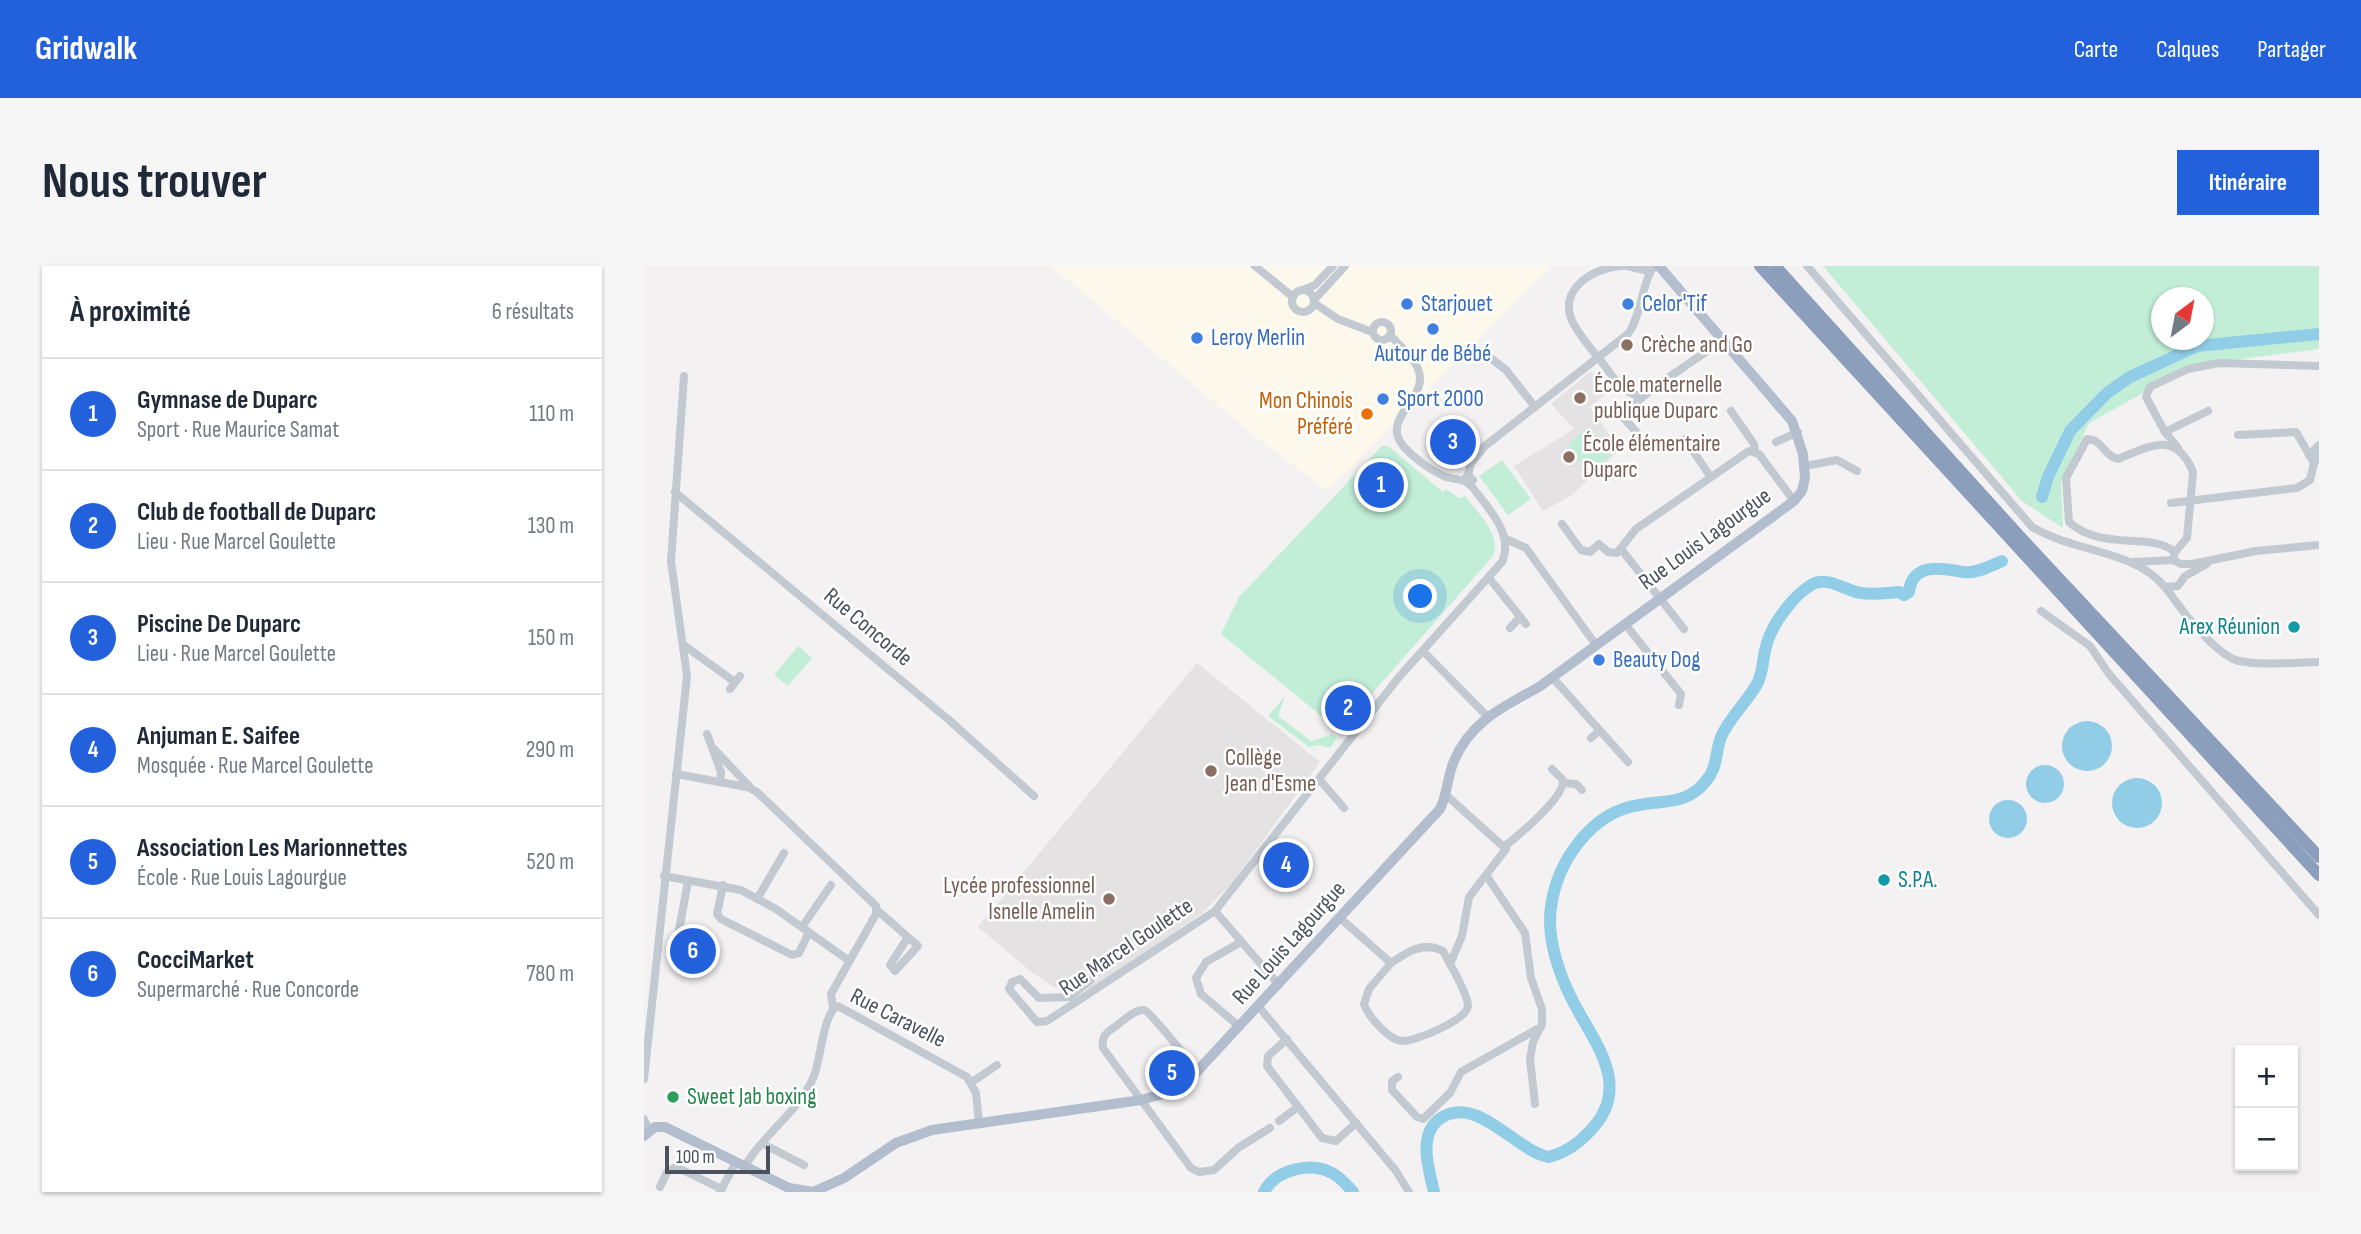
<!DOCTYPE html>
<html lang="fr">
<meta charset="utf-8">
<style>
:root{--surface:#fff;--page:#f6f6f7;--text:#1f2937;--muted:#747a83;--line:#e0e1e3;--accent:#2360db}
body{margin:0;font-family:"Sofia Sans Condensed",sans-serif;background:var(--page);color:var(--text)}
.controls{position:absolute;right:21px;bottom:21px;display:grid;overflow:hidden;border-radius:0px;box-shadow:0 2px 5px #0004}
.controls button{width:63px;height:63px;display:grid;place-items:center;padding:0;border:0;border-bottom:2px solid var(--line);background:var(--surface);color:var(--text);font:35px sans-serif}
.compass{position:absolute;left:1507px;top:21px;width:63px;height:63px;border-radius:50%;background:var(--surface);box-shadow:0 2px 5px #0004;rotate:32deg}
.scale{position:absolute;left:21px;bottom:18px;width:105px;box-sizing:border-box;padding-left:7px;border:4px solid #49525d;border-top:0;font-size:19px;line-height:24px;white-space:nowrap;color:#49525d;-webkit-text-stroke:5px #fff;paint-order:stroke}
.you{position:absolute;left:777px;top:331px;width:24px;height:24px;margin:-18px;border:5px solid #fff;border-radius:50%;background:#1a73e8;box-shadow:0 0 0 10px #1a73e833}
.badge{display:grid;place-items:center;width:46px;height:46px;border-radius:50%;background:var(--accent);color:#fff;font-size:23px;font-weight:700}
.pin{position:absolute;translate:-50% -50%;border:4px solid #fff;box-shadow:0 2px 7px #0006}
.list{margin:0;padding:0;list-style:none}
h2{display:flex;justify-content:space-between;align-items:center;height:91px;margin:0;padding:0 28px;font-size:30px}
h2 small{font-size:23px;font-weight:400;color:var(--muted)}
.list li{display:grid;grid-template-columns:46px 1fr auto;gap:21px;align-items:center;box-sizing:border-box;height:112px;padding:0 28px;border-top:2px solid var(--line)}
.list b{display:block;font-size:26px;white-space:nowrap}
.list p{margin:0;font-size:23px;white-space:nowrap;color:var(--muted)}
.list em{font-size:23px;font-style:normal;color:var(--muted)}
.map{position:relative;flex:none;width:1675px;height:926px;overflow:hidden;border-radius:0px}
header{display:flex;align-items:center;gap:42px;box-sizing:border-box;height:98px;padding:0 35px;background:var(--accent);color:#fff}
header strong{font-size:33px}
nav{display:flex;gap:38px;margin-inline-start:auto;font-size:24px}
.intro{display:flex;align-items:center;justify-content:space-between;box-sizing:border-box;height:168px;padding:0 42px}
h1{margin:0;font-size:49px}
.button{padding:18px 32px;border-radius:0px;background:var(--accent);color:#fff;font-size:24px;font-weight:700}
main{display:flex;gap:42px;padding:0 42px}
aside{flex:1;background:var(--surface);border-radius:0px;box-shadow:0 2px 5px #0004}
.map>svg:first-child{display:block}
.commercial{fill:#fcf9ec}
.education{fill:#e4e2e2}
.green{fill:#c2eed8;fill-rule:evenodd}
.water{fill:#92cde8}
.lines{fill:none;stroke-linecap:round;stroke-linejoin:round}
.river{stroke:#92cde8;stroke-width:12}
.minor{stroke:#c2c9d1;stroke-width:8}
.major{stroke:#b2bdce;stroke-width:10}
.highway{stroke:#8b9ebc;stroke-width:12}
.shop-dot{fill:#3f7fe0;stroke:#fff;stroke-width:2.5}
.education-dot{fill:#8d6e63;stroke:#fff;stroke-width:2.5}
.food-dot{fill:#e8710a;stroke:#fff;stroke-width:2.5}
.culture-dot{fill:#0f9aa8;stroke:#fff;stroke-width:2.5}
.leisure-dot{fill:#2e9e5b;stroke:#fff;stroke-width:2.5}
.labels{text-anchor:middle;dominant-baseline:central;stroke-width:5;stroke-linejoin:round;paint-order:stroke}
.shop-label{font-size:23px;fill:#366cbe;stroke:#fff;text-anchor:start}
.education-label{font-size:23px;fill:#785e54;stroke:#fff;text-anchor:start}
.food-label{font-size:23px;fill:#c56008;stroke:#fff;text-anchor:end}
.street-label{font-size:23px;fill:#49525d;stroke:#fff}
.culture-label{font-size:23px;fill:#0d838f;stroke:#fff;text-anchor:end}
.leisure-label{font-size:23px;fill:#27864d;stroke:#fff;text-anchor:start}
</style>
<header>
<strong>Gridwalk</strong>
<nav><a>Carte</a><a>Calques</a><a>Partager</a></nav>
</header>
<div class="intro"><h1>Nous trouver</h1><a class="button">Itinéraire</a></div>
<main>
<aside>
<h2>À proximité<small>6 résultats</small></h2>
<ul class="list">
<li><span class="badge">1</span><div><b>Gymnase de Duparc</b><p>Sport · Rue Maurice Samat</p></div><em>110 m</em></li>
<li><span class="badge">2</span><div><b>Club de football de Duparc</b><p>Lieu · Rue Marcel Goulette</p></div><em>130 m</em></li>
<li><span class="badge">3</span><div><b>Piscine De Duparc</b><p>Lieu · Rue Marcel Goulette</p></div><em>150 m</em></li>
<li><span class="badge">4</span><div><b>Anjuman E. Saifee</b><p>Mosquée · Rue Marcel Goulette</p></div><em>290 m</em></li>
<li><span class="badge">5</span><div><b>Association Les Marionnettes</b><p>École · Rue Louis Lagourgue</p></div><em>520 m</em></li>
<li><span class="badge">6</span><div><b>CocciMarket</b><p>Supermarché · Rue Concorde</p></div><em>780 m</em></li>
</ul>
</aside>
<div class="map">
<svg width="1675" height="926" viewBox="0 0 1675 926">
<rect width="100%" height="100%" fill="#f3f1f1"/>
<polygon class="commercial" points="407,0 908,0 683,225 614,173"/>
<g class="education">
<polygon points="947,105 964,126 946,141 976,183 928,229 899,245 870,200 930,163 907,138"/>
<polygon points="553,397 676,496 588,617 557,648 447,725 410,721 390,708 334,661"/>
</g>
<g class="green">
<path d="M1179,0H1675V83L1550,99L1445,157L1417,217L1419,262L1378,235ZM1518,32H1560V74H1518Z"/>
<polygon points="943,162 966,190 945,208 924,179"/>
<path d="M738,180H744L799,226L802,223L815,232L821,230C833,246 858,269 849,290L731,424L698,467L577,368L595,331Z"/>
<polygon points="858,194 887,233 864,249 835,210"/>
<polygon points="154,380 168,392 144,420 130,409"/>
<polygon points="641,430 634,450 667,475 688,468 693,472 686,482 676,479 665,481 624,450"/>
</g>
<g class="water">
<circle cx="1443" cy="480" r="25"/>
<circle cx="1401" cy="518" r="19"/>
<circle cx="1493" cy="537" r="25"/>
<circle cx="1364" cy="553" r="19"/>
</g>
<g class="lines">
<g class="river">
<polyline points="1398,231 1404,211 1426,165 1463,127 1486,111 1553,80 1675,68"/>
<path d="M620,926C631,904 666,895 688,907C696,911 703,919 709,926"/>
<path d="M790,926C785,904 774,871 794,854C831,825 871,885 905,891C920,887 934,878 945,866C994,817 943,770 923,723C912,699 903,667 907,641C913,596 947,546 995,539C1021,534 1043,539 1062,515C1074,501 1071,487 1077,471C1085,452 1103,436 1113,418C1120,405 1118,392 1123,377C1129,357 1149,330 1167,319C1184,309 1201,325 1217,327C1230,329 1242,327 1255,326L1260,329L1265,326C1268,296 1298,302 1319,306C1331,308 1347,300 1358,295"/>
</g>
<g class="minor">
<polyline points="611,0 649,31"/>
<path d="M978,0C950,1 914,23 928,55C935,69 947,83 957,95C968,109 978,128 997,130"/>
<polyline points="983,0 1005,5"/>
<path d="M1163,0L1388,261C1424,282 1469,284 1503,305C1521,317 1529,333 1542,349C1555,364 1571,384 1589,393C1607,401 1654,396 1675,396"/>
<polyline points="659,24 671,19 689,0"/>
<circle cx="659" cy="35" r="11"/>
<polyline points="670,34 701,0"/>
<polyline points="670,37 694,53 728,66"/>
<circle cx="738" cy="65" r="9"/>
<path d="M746,69C755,79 769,90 774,103C787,133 734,151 760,181C770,192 786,204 800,210C809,214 817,212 825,218L829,214L824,209L820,214"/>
<polyline points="844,90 862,104 891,141"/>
<polyline points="1087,145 1110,178 1111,186"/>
<polyline points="1521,166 1564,145"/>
<path d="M994,168L979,151C991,131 1056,91 1079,74"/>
<polyline points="1594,169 1652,166 1670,197"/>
<polyline points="1041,173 1066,210"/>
<polyline points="1132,176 1154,166"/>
<polyline points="1534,182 1521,166 1502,131 1506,121 1544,103 1575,97 1675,100"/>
<polyline points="1665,189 1675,179"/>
<polyline points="1161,200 1193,194 1213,205"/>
<path d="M824,209L827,197L841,180L984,68C998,49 999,10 1011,0"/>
<polyline points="31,226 305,454 390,530"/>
<polyline points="1527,237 1653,222 1666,214 1670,197 1675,190"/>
<polyline points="918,258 937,284 946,286 955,278 964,286 973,287 992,263 1105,185 1115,188 1150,235"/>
<polyline points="862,273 882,282 952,379"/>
<polyline points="977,283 1040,363"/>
<path d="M1529,294L1531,286L1543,272L1549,206C1532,164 1506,180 1474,193C1460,190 1458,173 1443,173L1422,212L1425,256C1459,286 1506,265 1531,286"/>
<polyline points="1489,296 1529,294 1537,298 1548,298 1612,285 1675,279"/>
<polyline points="845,312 882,358"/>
<polyline points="1522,321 1534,320 1541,310 1563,298"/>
<polyline points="1397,345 1446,380 1465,408 1675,649"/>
<polyline points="981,358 1037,428 1035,439"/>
<polyline points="866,362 876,351"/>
<polyline points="41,380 91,416"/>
<polyline points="779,385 843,450"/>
<polyline points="908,411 984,496"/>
<polyline points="86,423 96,410"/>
<polyline points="63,468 77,506 76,516"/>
<polyline points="947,472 955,465"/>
<polyline points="70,483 106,521"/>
<polyline points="32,508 103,521 113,526 232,640 232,648 187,728 189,741"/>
<polyline points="675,513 700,542"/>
<polyline points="920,517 932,518 938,524"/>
<polyline points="802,529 862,583 825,631 818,670 806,698"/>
<path d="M861,580C875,569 921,531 919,514L908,503"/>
<polyline points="842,609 881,667 887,712 898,743 898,758 889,776 886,793 891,838"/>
<polyline points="20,610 97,624 132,643 204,694"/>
<polyline points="79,619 73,648 77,653 148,689 155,687 165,666"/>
<polyline points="113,633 140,587"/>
<polyline points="233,644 273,679 274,680 251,705 246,699 264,671"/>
<polyline points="571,645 635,719"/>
<path d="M696,652L747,697L725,723L720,738C724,750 745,775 759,775C772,775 823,754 824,740C824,728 805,696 799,685C779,675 763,686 747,697"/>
<polyline points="158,661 187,619"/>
<polyline points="30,692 44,615"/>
<path d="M446,715L426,731L395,732L376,713L368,716L365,723L393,756L403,755L571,645L755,411L858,296C871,267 842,240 826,218"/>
<polyline points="615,741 752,905 765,926"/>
<polyline points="596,761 557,728 552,712 562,696 597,676"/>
<polyline points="643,773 624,790 623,800 678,872 692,875 712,857"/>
<path d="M555,805C545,796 506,745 500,744C491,743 479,755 472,760C463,766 457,770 459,782L547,902L555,906L570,904L594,882L626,862"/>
<polyline points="754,811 748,815 748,824 773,851 779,853 806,827 817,806 897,761"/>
<polyline points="0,813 43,410 27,295 40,110"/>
<polyline points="328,816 353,799"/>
<polyline points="0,853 5,863"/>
<polyline points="635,855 654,841"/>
<polyline points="119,878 160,899"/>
<path d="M101,900C120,867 155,846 170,810C177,793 179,746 194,740L323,811L332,827L335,857"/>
<polyline points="16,921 23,906 32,901 78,923"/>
<polyline points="76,926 92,896"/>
</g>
<path class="major" d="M0,870L11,861H21L145,922L169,926L200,912L252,877L288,864L497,834L519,828L546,813L796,543C804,527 803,511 810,495C827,455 859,441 895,421L1150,235L1158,225L1161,212L1159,188L1148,155L1015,0"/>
<g class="highway">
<polyline points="1116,0 1675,609"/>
<polyline points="1131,0 1378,273 1675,591"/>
</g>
</g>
<g class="shop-dot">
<circle cx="763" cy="38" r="7"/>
<circle cx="984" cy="38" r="7"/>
<circle cx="789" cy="63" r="7"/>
<circle cx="553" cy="72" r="7"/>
<circle cx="739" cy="133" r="7"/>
<circle cx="955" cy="394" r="7"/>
</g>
<g class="education-dot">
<circle cx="983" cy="79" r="7"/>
<circle cx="936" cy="132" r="7"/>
<circle cx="925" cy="191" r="7"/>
<circle cx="567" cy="505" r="7"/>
<circle cx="465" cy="633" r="7"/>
</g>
<circle class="food-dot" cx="723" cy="148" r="7"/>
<g class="culture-dot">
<circle cx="1650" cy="361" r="7"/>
<circle cx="1240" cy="614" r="7"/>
</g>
<circle class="leisure-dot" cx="29" cy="831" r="7"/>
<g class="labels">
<g class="shop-label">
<text x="777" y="38">Starjouet</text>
<text x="998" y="38">Celor'Tif</text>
<text x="567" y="72">Leroy Merlin</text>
<text x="789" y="88" text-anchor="middle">Autour de Bébé</text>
<text x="753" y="133">Sport 2000</text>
<text x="969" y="394">Beauty Dog</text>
</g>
<g class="education-label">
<text x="997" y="79">Crèche and Go</text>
<text x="950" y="119">École maternelle<tspan x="950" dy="26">publique Duparc</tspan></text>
<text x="939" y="178">École élémentaire<tspan x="939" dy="26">Duparc</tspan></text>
<text x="581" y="492">Collège<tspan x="581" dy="26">Jean d'Esme</tspan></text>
<text x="451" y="620" text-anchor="end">Lycée professionnel<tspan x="451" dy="26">Isnelle Amelin</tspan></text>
</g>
<g class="food-label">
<text x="709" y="135">Mon Chinois<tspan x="709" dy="26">Préféré</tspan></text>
</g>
<g class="street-label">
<text transform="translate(1061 273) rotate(-36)">Rue Louis Lagourgue</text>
<text transform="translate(224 361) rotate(40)">Rue Concorde</text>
<text transform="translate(645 677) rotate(-48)">Rue Louis Lagourgue</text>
<text transform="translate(482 681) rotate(-34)">Rue Marcel Goulette</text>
<text transform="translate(254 752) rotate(27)">Rue Caravelle</text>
</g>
<g class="culture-label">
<text x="1636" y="361">Arex Réunion</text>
<text x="1254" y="614" text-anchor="start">S.P.A.</text>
</g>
<g class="leisure-label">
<text x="43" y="831">Sweet Jab boxing</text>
</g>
</g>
</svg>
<div class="controls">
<button>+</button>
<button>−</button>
</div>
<svg class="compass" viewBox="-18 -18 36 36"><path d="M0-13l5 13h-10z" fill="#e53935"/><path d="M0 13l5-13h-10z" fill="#747a83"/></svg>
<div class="scale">100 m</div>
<div class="you"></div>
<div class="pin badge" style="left:737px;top:219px">1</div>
<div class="pin badge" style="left:704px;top:442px">2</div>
<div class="pin badge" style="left:809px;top:176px">3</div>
<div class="pin badge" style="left:642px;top:599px">4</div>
<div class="pin badge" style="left:528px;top:807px">5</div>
<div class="pin badge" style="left:49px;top:685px">6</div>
</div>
</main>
